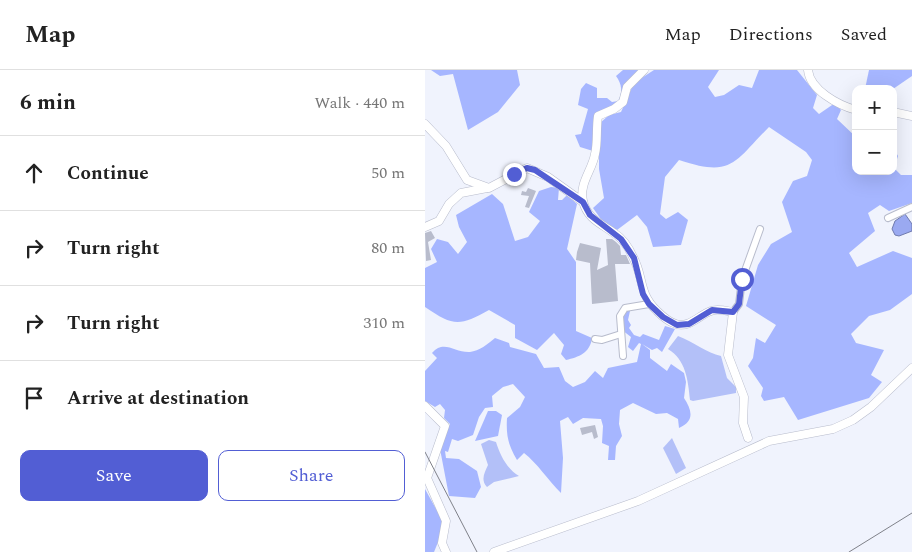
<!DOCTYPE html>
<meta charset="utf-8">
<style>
:root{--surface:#fff;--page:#f6f6f6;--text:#222;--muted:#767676;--line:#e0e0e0;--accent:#525ed4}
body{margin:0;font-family:Spectral,serif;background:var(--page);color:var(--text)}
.controls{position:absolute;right:15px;top:15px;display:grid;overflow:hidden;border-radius:10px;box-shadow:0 5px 20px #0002}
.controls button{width:45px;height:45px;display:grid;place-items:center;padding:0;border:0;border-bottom:1px solid var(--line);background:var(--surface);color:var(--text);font:25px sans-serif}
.stop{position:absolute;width:15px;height:15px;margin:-11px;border:4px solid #525ed4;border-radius:50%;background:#fff}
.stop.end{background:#525ed4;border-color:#fff;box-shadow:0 1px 5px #0008}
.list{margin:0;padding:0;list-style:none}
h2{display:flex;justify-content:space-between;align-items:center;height:65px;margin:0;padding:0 20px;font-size:21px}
h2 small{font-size:16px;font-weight:400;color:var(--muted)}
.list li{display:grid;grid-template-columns:32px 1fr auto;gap:15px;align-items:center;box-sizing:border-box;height:75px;padding:0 20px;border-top:1px solid var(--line)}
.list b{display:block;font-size:19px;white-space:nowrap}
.list em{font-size:16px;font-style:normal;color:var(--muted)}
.actions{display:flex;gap:10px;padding:15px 20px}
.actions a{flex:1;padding:11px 0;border:1px solid var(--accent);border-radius:10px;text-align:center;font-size:18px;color:var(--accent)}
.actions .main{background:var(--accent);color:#fff}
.icon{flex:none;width:28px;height:28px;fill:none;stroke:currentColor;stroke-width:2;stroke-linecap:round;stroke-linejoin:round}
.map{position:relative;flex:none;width:487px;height:482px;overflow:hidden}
header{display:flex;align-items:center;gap:30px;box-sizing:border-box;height:70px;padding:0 25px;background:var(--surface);border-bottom:1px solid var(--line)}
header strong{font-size:24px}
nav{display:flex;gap:28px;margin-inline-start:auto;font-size:18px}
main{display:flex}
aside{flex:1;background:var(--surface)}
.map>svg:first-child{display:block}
.green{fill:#b3c0f8}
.forest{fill:#a6b6ff}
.water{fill:#9aa9f1;stroke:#6f7aae}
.building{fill:#b8bccc}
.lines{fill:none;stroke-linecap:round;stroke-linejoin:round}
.minor-casing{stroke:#b8bccc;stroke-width:8}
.tertiary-casing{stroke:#b8bccc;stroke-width:9}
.minor{stroke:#fff;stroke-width:6}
.tertiary{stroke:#fff;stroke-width:8}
.rail{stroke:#7f8189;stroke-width:1}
.route{stroke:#525ed4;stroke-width:6}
</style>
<header>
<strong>Map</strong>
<nav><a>Map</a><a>Directions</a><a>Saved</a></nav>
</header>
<main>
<aside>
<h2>6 min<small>Walk · 440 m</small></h2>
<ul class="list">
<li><svg class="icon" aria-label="ahead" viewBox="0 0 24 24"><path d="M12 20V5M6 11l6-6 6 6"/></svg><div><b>Continue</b></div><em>50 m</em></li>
<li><svg class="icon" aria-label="right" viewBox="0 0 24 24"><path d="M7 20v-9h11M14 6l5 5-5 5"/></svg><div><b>Turn right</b></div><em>80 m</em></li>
<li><svg class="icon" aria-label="right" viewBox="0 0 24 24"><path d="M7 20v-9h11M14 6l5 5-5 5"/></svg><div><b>Turn right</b></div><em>310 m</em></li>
<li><svg class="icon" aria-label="arrive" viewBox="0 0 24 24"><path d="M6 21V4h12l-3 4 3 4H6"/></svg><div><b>Arrive at destination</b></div></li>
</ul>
<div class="actions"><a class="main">Save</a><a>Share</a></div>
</aside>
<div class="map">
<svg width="487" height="482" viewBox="0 0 487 482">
<rect width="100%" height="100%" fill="#f0f3fd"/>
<g class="green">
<path d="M253,266C269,272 282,283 296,286L302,308L311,317V323L268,331L265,330C263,310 261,290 243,279Z"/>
<polygon points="247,368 261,398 251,404 238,378"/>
<path d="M64,370L71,372C75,385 82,399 94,406L69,412L62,417C55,410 60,402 63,395L56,374Z"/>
</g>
<g class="forest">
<polygon points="6,0 92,0 95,15 73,42 43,60 28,4 15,6"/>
<path d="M198,0H215C205,7 199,14 200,26L170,49L168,81L155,77L150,65L156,64L163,39L153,35L156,19L161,13L172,18V28H182L187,32L193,31C198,23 197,14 191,6Z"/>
<path d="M229,0H294L283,17L290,27L299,25L314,15L327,18L334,0H372L392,25L388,38L394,44L410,33L416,40L412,49L431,67V101H468V77L473,86L469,98L476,105H487V133L464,141L455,135L443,143L450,161L424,183L432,197L468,181L487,188V224L465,240L444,246L426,264L431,273L459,280L446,305L457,312L444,328L373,350L359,327L339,331L336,326L338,318L323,296L328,288L331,268L340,273L351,255L321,236L333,195L346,174L367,162L357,132L368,111L382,106L387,90L381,82L344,57C309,92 308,108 254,90L240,107L235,144L241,149L253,142L263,150L256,175L228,177L222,157L212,145L192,160L178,152L168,138L179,128L174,99V54L184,45L196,42L209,13Z"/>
<polygon points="444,0 487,0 487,6 468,19 440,19"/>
<path d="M126,117L134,118L133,130H137L142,125L152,134L142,179L151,192V261L167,268C165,283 154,287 141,290L136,284L139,275L129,263L112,280L90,268V255L64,240C34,257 28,256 0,237V198L12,192L6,179L12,169L23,172L33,184L42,172L34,157L31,145L67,124L78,134L90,171L103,167L115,151L104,142L114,121Z"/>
<path d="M200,238L205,241L203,250L206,255L204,258L209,265L215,267L218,264L234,270L240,256L250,259L237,282L232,278L227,280L217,274L225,280V288L242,301L246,294L259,303L261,312L259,328C267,340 270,351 254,358L253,349L242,343L231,344L208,333L195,340L194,354L197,366L191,376L190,390H183L184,376L177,373L178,356L176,349L158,348L148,354L143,347L135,351L138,388L136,423C123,410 112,393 99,383L92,390C83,375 81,365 82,348L95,337L100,327L88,314L78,317L67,326L68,337L60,338L54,347L48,365L33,371L27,369L23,382L20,381L21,388L34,389L52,401L56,417L50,428L24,426L15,379L25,354L19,348L20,340L15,334L10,337L0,331V301L12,288L7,283C19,269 30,283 45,282C54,281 63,274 70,268L84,273L85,277L111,284L119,298L134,297L140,311L148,317L160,312L170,301L178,308L183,298L212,292L216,274L214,273L208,281L203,277L206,267L197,260L195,246Z"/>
<polygon points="63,341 71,341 77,345 73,366 50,371"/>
<polygon points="0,419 20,455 9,482 0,482"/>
</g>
<polygon class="water" points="480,144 487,154 487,161 474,166 470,165 467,159 470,151"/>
<g class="building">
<polygon points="103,118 111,121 104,138 100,137 104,126 96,125 97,121 101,122"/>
<polygon points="6,161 10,168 3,172 6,190 1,191 0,163"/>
<polygon points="181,169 187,169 191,172 195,176 196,185 201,185 205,194 190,194 193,231 167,234 165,193 151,190 152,182 155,173 176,178 172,200 183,195"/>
<polygon points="170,355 173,367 169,369 167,362 157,365 155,358"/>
</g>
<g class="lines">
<defs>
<g id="minor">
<polyline points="463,148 487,137"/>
<polyline points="308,242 314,234 317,209 335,159"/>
<polyline points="170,269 177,270 196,264"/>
<polyline points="198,286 195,246 200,238 224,234"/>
</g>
<g id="tertiary">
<path d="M219,0L202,17L198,32L189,39L173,46C171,59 173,72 170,84C167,101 154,113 158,131C162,149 177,154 189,163C197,168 204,178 208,187C219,207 213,223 232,241C237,246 244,252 251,254C265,258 274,245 286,241C292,238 302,241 308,242L303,285L319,327L318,353L323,368"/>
<path d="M383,0C385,20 413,35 431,40"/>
<polyline points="468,42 487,46"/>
<polyline points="0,54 21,76 42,110 64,118 102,98 123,107 158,132"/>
<polyline points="0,157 14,151 24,134 36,123 62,118"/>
<polyline points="0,336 20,356 2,408 21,451 17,473 21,482"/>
<polyline points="69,482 213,431 344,371 408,359 428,350 446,337 487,298"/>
</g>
</defs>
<use href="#minor" class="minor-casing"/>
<use href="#tertiary" class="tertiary-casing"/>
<use href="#minor" class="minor"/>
<use href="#tertiary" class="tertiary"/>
<g class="rail">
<polyline points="0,382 52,482"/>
<polyline points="424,482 487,443"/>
</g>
</g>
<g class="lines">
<polyline class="route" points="89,104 102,98 110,100 158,132 165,145 196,169 209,188 218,224 224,234 238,247 252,255 264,254 287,240 308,242 314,234 317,209"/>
</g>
</svg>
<div class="controls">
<button>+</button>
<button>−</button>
</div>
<div class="stop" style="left:317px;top:209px"></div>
<div class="stop end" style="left:89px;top:104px"></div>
</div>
</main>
